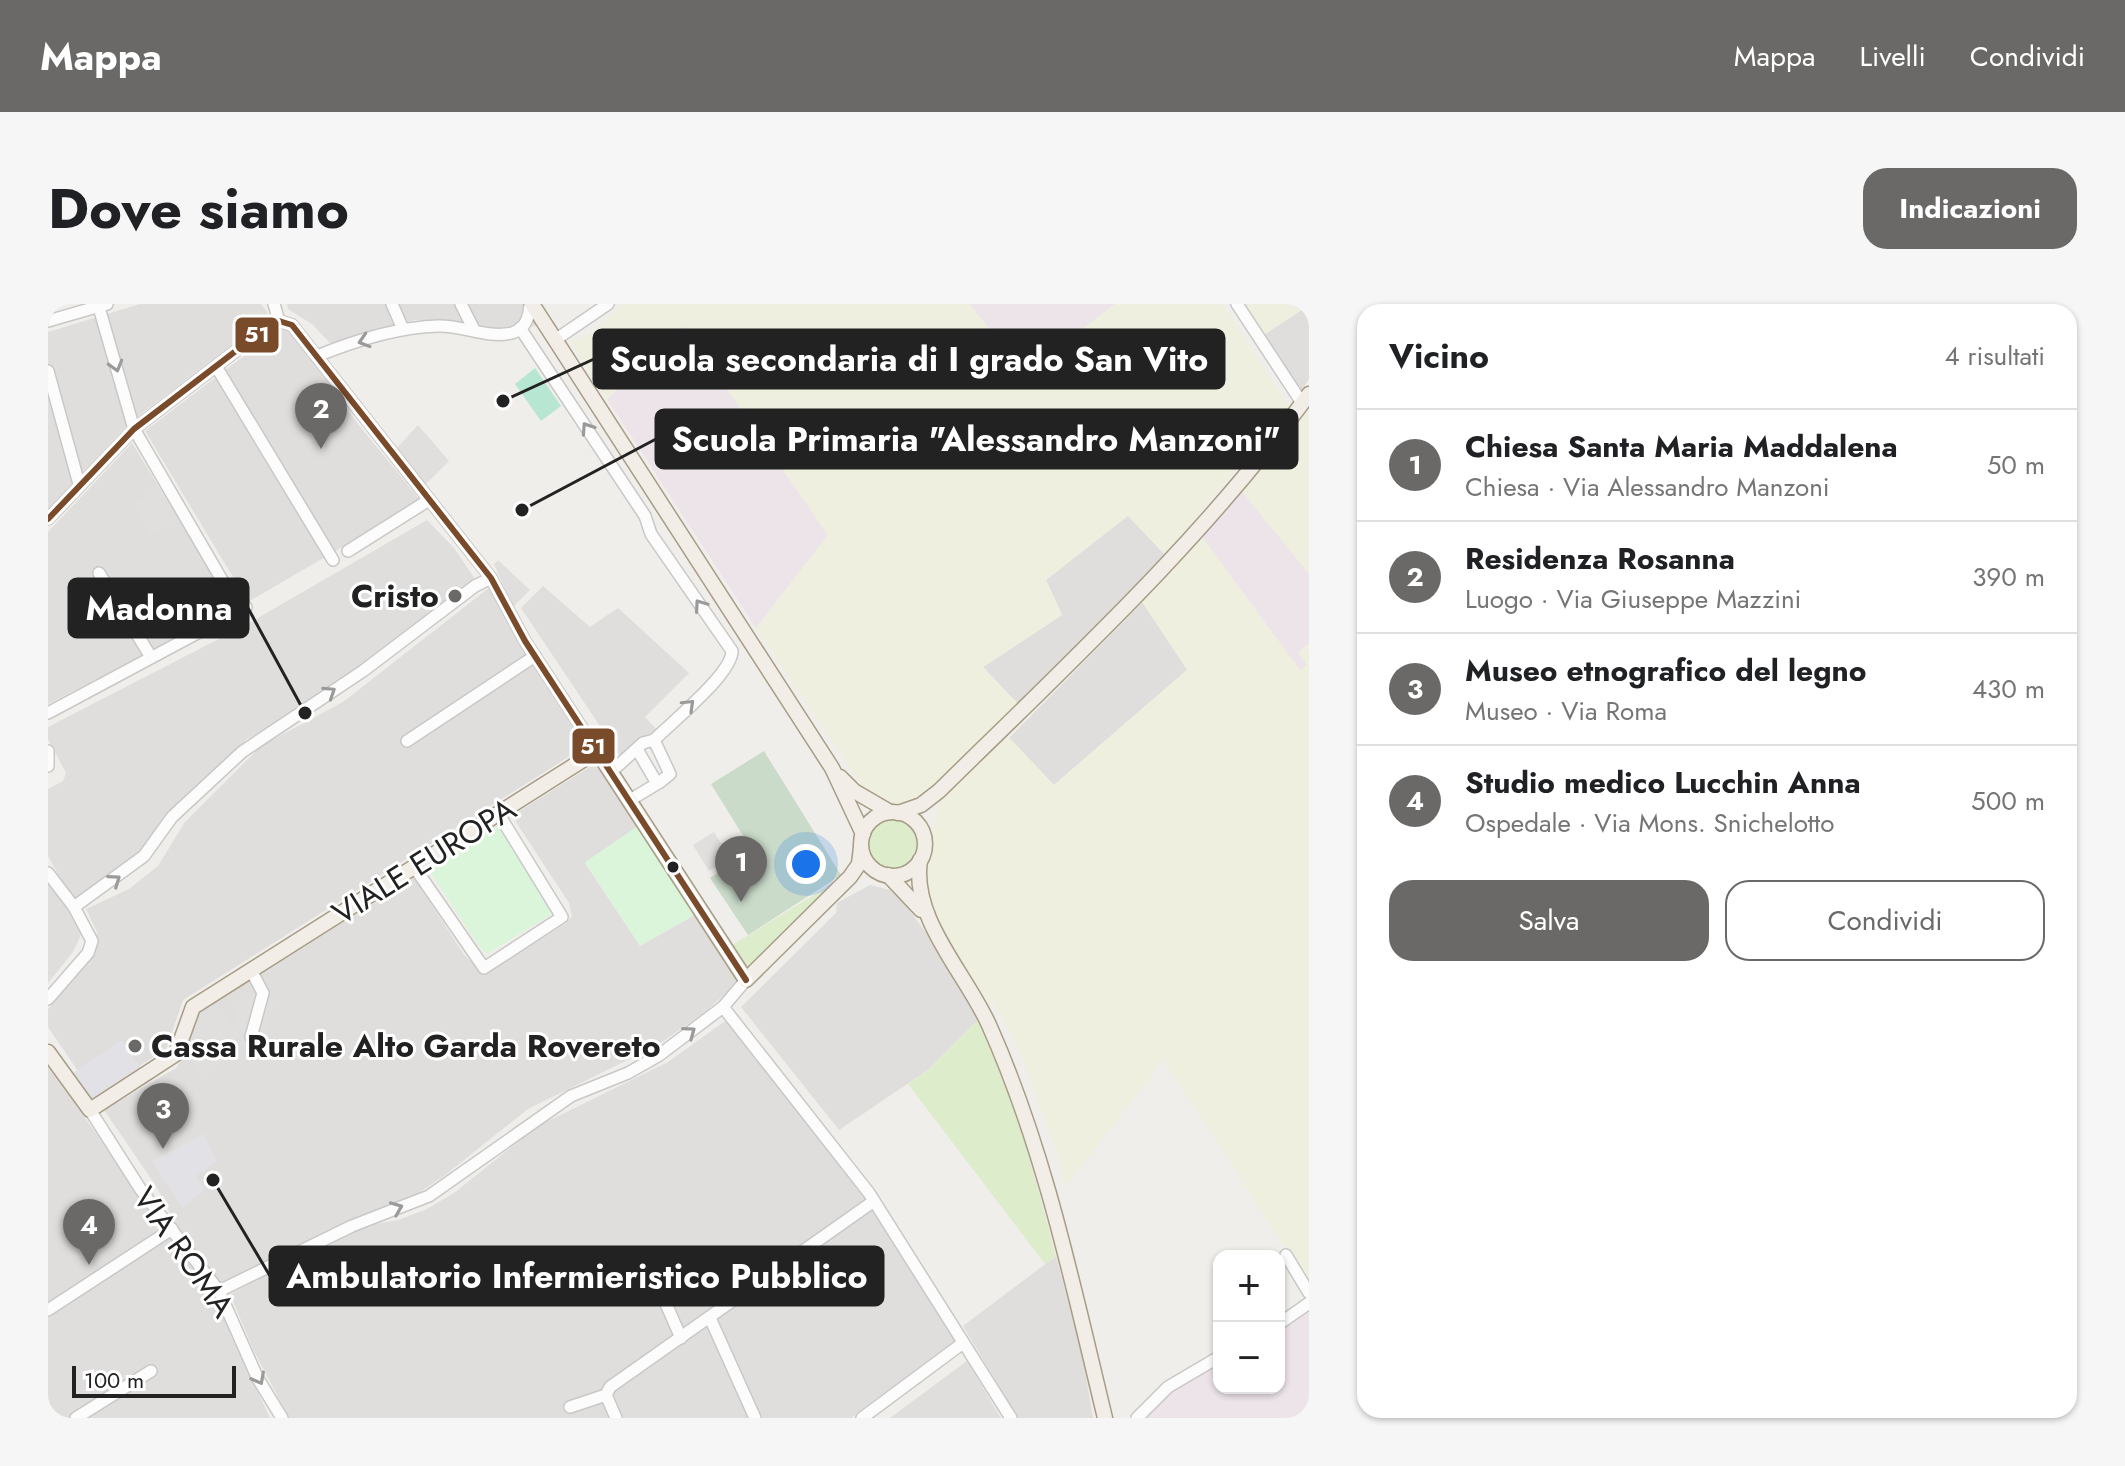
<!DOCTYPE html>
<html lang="it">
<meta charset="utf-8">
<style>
:root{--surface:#fff;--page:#f6f6f6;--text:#202124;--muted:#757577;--line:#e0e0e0;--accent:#6a6968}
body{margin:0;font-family:Jost,sans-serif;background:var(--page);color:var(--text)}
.controls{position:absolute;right:24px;bottom:24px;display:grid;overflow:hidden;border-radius:16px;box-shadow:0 2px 6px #0004}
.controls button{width:72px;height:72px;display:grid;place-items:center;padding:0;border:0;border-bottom:2px solid var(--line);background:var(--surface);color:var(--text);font:40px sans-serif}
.scale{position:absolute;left:24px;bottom:20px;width:164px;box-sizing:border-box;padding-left:8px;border:4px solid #222;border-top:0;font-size:22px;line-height:28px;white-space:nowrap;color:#222;-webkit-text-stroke:6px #fff;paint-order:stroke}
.you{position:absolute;left:758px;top:560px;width:28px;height:28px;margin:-20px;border:6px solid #fff;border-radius:50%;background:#1a73e8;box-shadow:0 0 0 12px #1a73e833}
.badge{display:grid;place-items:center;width:52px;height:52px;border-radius:50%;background:var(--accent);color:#fff;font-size:26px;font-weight:700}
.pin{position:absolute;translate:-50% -66px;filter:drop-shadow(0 2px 4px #0008)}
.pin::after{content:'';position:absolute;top:42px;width:28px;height:24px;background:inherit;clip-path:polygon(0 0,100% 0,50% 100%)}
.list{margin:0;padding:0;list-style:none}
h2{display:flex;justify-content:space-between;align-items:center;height:104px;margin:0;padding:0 32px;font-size:34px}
h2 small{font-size:26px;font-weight:400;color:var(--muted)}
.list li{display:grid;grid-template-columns:52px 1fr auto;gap:24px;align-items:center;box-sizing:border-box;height:112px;padding:0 32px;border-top:2px solid var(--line)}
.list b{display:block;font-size:30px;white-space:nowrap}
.list p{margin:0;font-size:26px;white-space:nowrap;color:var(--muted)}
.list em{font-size:26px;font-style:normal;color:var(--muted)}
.actions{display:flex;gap:16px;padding:24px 32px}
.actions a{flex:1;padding:18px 0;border:2px solid var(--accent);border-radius:24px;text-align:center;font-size:28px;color:var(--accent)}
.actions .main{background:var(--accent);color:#fff}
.map{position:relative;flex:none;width:1261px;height:1114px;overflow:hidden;border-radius:24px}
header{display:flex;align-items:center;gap:48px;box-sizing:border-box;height:112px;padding:0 40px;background:var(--accent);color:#fff}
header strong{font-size:38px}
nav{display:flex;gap:44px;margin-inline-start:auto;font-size:28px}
.intro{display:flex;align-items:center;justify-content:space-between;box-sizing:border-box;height:192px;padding:0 48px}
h1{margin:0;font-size:56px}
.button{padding:20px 36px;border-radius:24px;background:var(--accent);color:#fff;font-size:28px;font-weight:700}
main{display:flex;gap:48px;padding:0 48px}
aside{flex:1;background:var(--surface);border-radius:24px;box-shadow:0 2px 6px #0004}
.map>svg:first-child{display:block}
.residential{fill:#dfdedc}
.industrial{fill:#ede4e9}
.farmland{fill:#efefdf}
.grass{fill:#ddeccb}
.cemetery{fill:#cadbca}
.park{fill:#daf5da}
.pitch{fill:#b7e6d2}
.parking{fill:#e0dfde}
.plaza{fill:#e2e1e5}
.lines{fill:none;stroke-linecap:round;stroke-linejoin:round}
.minor-casing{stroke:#c9c8c7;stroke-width:14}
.major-casing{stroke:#a79c86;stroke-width:17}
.minor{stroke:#fdfcfc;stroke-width:11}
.major{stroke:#f3ede7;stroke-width:14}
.bus-1-casing{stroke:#fff;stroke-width:12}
.bus-1{stroke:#7a4b2a;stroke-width:6}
.oneway{stroke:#9a9a9a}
.poi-dot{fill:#6a6968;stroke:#fff;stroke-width:3}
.bus-dot{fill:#222;stroke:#fff;stroke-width:3}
.labels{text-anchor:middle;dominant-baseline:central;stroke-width:6;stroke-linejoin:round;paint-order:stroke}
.poi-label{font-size:32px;font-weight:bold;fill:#222;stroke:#fff;text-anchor:end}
.street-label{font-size:32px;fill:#222;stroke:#fff}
.leader{fill:none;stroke:#222;stroke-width:3}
.callout-dot{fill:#222;stroke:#fff;stroke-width:3}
.callout{fill:#222;stroke:#222;stroke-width:3}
.callout-label{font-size:34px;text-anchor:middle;font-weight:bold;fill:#fff}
.line-badge{stroke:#fff;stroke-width:3}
.badge-label{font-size:22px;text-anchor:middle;font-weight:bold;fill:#fff}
</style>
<header>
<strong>Mappa</strong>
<nav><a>Mappa</a><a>Livelli</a><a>Condividi</a></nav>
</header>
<div class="intro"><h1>Dove siamo</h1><a class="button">Indicazioni</a></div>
<main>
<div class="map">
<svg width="1261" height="1114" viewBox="0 0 1261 1114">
<rect width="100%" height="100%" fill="#f0eeeb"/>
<g class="residential">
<polygon points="92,0 213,0 222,12 81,119 0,205 0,28"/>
<polygon points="239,0 475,0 490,22 455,25 404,17 367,16 283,40 264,20 240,5"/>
<polygon points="1258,0 1261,0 1261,75 1252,88 1213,33"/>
<polygon points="234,23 243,27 310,120 373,197 200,298 97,127"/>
<polygon points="84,139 186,305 0,400 0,228"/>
<polygon points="1080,211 1117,251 970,400 935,363 1014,311 998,276"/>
<polygon points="379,216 406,244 427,275 251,409 199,435 119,514 93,557 25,597 0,552 0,485 15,477 18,469 0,435 0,423 196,322"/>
<polygon points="495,282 542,323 570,304 641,369 597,413 608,425 574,455 473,304"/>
<polygon points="442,283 541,440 135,696 118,746 45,789 0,723 0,705 39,657 48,640 49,628 38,605 81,585 110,562 137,518 213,442 295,398"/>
<polygon points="1095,298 1140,365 1006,481 960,435"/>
<polygon points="551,457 593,520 537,559 592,642 650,609 693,676 657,708 610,741 480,805 396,872 347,904 174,980 141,946 108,882 56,806 128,764 139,748 149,710 366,574 417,652 435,668 442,667 517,620 524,612 521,599 464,512"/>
<polygon points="0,570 33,631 25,648 0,679"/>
<polygon points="822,581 842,586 854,596 910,672 933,713 880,766 791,826 693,703 788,609 789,599"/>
<polygon points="680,715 842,924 907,1037 803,1114 241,1114 205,1045 182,990 312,923 350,916 377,906 406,889 490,822 620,758"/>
<polygon points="0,762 116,925 0,998"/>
<polygon points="123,932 166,992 222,1114 0,1114 0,1012"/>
<polygon points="1008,952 1034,1049 1045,1114 970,1114 915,1022"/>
<polygon points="919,1057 953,1114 842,1114"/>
</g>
<g class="industrial">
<polygon points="921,0 1067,0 978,69"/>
<polygon points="635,21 780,231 708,324 559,95"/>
<polygon points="1198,182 1261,264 1261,359 1252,367 1154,233"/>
<polygon points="1261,1005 1261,1114 1084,1114 1114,1089 1171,1058 1171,1084 1231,1084 1231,1025"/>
</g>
<g class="farmland">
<polygon points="575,0 921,0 978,69 1067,0 1175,0 1241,102 1117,251 1080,212 998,276 1014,311 935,363 970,400 904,470 862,499 848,500 821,492 708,324 780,231 635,22 559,95 522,36 542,31"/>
<polygon points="1194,0 1258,0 1260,2 1213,33"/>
<polygon points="1255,103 1261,111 1261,270 1191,184"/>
<polygon points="1154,233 1252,366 1259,361 1250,349 1261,339 1261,981 1116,756 1017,883 1010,851 972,749 945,696 938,701 883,607 875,577 890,501 958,430 1006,481 1139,366 1092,295 1120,272"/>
</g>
<g class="grass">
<circle cx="845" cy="540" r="24"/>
<polygon points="794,574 704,663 692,659 681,643"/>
<polygon points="932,714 963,785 1008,952 997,960 860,780 880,766"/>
</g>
<polygon class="cemetery" points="716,447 793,571 700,631 662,574 711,543 708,538 702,543 663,480"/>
<g class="park">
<polygon points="593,520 650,609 592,642 537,558"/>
<polygon points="450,521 507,608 439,650 430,641 380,565"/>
</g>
<polygon class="pitch" points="487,64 513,102 493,117 467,80"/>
<g class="parking">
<polygon points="370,121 401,157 375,183 346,147"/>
<polygon points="112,184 129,215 102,232 86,200"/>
<polygon points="450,256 482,286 465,303 446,260"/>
<polygon points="666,528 682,554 661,567 645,541"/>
<polygon points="194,688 227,695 218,732 195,742 152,772 139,751 152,710 170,700 184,723"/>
</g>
<g class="plaza">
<polygon points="74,736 96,768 40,804 19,773"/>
<polygon points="156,830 169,857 148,872 157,886 134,904 104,857"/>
</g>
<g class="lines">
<defs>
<g id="minor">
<polyline points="50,0 86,125 192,307"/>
<polyline points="226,0 231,17"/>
<polyline points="344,0 355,25"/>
<polyline points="413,0 426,26"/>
<polyline points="1189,0 1254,99"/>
<polyline points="0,17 59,0"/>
<path d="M472,24L597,212L603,230L684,347C684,370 624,418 606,436L595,439L563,468"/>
<polyline points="507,36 560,0"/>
<path d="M269,52C306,37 351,23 390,22C414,21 440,35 464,29C478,25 481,13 482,0"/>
<polyline points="169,64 285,256"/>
<polyline points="0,67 31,180"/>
<polyline points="0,215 86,125 219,23 231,17 244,21 443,274 477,337 549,447"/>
<polyline points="300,247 381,196"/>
<polyline points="51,269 103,353"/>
<polyline points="0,409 198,303"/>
<polyline points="359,437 487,352"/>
<polyline points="0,447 0,462"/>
<polyline points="590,447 607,476 612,478 622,470 606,436"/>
<polyline points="582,496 612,478"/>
<polyline points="367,564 436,664 514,613 450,509"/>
<polyline points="0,569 26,603"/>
<polyline points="0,695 40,649 44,637 26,603 96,552 124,513 194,448 315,367 427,282 443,274"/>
<polyline points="675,703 821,889 963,1114"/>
<polyline points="203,733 215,689 204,668"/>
<polyline points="42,806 93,886 171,987 210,1075 234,1114"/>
<polyline points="1238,951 1261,989"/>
<polyline points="605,970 633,1034"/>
<polyline points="171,987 304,922 381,892 523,792 580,769 610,752 675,703 698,676"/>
<polyline points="0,1006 124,925"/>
<polyline points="662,1014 707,1114"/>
<polyline points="1231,1020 1261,999"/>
<polyline points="522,1103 558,1091"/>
<polyline points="28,1114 103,1067"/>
<polyline points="568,1114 558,1091 562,1083 826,897"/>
<polyline points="814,1114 915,1039"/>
<polyline points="1089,1114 1120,1083 1171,1053"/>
</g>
<g id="major">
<polyline points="484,0 784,464 815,530"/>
<polyline points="792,473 806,487 842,508"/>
<circle cx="845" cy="540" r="32"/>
<path d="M850,509L873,501L891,487C1020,360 1154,237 1261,90"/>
<path d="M872,556C863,615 917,668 941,721C997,846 1025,982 1057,1114"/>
<polyline points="840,571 873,606"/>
<polyline points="0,748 42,806 128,750 145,703 549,447 698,676 802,573 811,560 813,543"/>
</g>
</defs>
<use href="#minor" class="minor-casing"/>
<use href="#major" class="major-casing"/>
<use href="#minor" class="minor"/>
<use href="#major" class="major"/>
<defs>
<polyline id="bus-1" points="0,215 86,125 219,23 231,17 244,21 443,274 477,337 698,676"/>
</defs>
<use href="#bus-1" class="bus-1-casing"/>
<use href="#bus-1" class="bus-1"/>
</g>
<defs><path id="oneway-chevron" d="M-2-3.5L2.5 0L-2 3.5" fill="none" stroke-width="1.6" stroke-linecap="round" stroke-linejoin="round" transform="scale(2)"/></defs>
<g class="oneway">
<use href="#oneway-chevron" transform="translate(316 37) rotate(163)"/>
<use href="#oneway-chevron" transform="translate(68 62) rotate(74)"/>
<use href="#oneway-chevron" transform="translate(539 124) rotate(-124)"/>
<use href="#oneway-chevron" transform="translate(652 301) rotate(-125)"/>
<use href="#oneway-chevron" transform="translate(282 388) rotate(-33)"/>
<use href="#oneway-chevron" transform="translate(641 401) rotate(-44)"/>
<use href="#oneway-chevron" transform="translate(67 576) rotate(-35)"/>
<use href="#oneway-chevron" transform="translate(642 728) rotate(-36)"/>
<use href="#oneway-chevron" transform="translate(349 904) rotate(-22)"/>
<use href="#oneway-chevron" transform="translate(211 1075) rotate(62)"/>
</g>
<g class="poi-dot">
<circle cx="407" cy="292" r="8"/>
<circle cx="87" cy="742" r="8"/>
</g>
<circle class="bus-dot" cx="625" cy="563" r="7"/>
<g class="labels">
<g class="poi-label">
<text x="391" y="292">Cristo</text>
<text x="103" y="742" text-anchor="start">Cassa Rurale Alto Garda Rovereto</text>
</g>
<g class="street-label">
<text transform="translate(376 557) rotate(-32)">VIALE EUROPA</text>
<text transform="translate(136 948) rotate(55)">VIA ROMA</text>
</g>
</g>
<path class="leader" d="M455 97L546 55M474 206L608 135M257 409L200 304M165 876L222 972"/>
<g class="callout-dot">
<circle cx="455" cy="97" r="8"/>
<circle cx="474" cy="206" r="8"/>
<circle cx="257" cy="409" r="8"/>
<circle cx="165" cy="876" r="8"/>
</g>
<g class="callout">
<rect x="546" y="26" width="630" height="58" rx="8"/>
<rect x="608" y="106" width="641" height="58" rx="8"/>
<rect x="21" y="275" width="179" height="58" rx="8"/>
<rect x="222" y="943" width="613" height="58" rx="8"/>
</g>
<g class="callout-label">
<text x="861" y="67">Scuola secondaria di I grado San Vito</text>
<text x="928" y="147">Scuola Primaria "Alessandro Manzoni"</text>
<text x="111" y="316">Madonna</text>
<text x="529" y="984">Ambulatorio Infermieristico Pubblico</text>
</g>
<g class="line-badge">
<rect x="186" y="12" width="46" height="38" rx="8" fill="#7a4b2a"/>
<rect x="523" y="423" width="45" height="38" rx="8" fill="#7a4b2a"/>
</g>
<g class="badge-label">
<text x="209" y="38">51</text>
<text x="545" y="450">51</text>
</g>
</svg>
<div class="controls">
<button>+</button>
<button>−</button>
</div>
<div class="scale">100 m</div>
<div class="you"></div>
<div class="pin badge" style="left:693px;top:598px">1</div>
<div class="pin badge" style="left:273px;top:145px">2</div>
<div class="pin badge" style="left:115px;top:845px">3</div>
<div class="pin badge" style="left:41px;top:961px">4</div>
</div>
<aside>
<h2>Vicino<small>4 risultati</small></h2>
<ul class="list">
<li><span class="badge">1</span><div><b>Chiesa Santa Maria Maddalena</b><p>Chiesa · Via Alessandro Manzoni</p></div><em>50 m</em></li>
<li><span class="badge">2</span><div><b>Residenza Rosanna</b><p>Luogo · Via Giuseppe Mazzini</p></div><em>390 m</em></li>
<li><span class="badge">3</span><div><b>Museo etnografico del legno</b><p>Museo · Via Roma</p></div><em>430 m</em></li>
<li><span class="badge">4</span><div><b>Studio medico Lucchin Anna</b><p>Ospedale · Via Mons. Snichelotto</p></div><em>500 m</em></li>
</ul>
<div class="actions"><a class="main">Salva</a><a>Condividi</a></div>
</aside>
</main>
